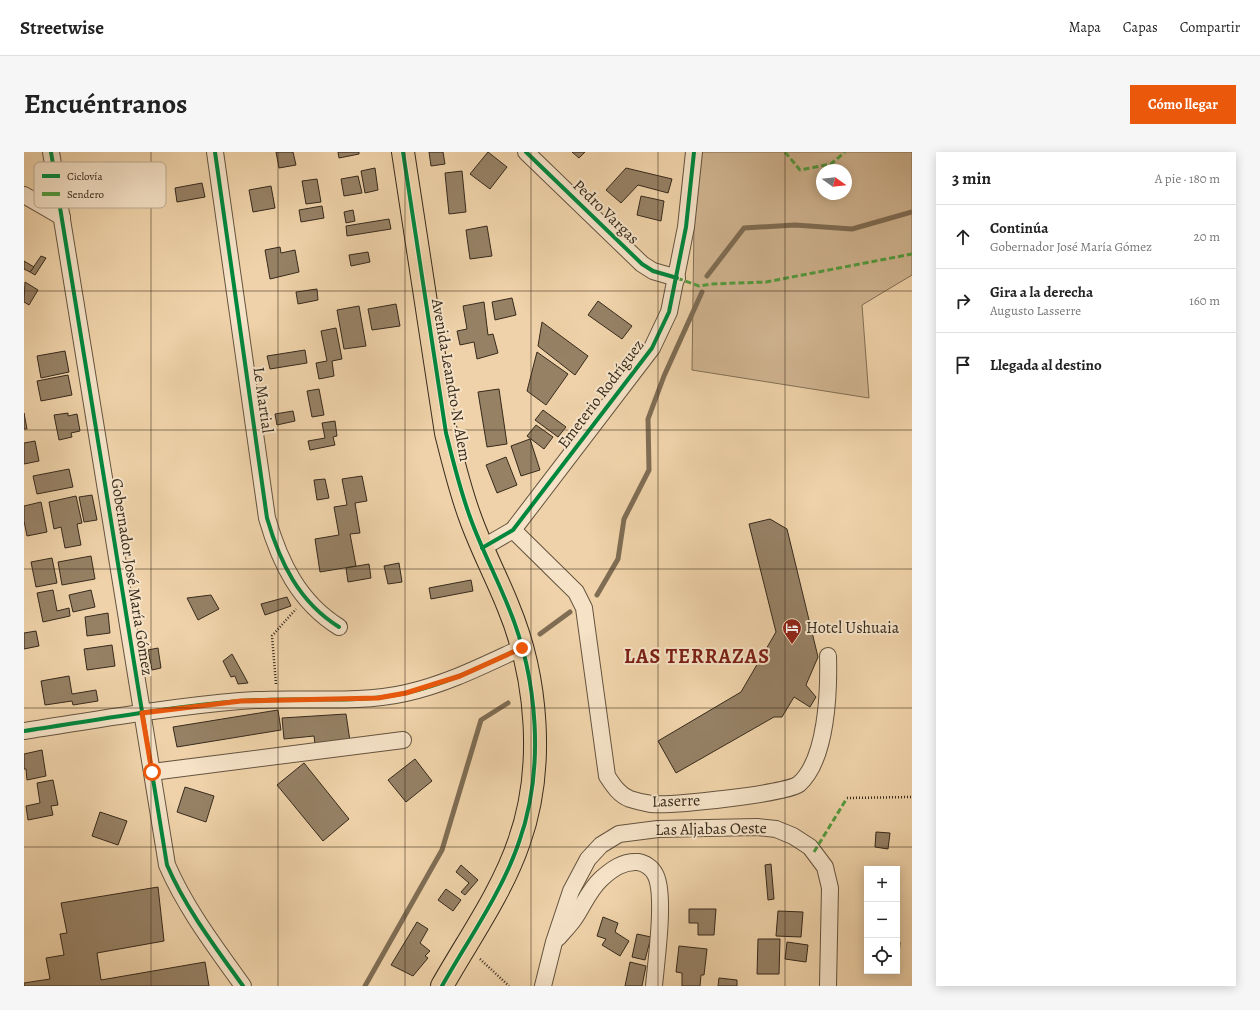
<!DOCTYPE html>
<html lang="es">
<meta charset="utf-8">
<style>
:root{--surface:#fff;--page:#f6f6f6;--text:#222;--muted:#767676;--line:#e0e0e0;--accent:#ea580c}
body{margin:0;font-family:Alegreya,serif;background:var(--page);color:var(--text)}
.controls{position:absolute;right:12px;bottom:12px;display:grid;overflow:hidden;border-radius:0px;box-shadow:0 2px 10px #0003}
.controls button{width:36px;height:36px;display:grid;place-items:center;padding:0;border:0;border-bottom:1px solid var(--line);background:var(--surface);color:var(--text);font:20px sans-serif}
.compass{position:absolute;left:792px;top:12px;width:36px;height:36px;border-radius:50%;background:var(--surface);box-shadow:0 2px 10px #0003;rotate:105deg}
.stop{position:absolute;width:12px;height:12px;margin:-9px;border:3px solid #ea580c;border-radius:50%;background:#fff}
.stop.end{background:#ea580c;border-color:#fff;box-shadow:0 1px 4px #0008}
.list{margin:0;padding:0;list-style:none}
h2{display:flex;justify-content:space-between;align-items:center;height:52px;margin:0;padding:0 16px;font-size:17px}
h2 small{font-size:13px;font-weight:400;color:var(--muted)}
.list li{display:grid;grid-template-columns:26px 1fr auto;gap:12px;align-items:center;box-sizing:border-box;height:64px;padding:0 16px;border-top:1px solid var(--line)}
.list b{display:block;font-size:15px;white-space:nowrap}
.list p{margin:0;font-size:13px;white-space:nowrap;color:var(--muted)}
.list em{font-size:13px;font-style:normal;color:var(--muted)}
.icon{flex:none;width:22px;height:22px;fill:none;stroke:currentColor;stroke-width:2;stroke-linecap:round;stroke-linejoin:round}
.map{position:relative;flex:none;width:888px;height:834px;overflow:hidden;border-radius:0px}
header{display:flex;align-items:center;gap:24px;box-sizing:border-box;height:56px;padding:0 20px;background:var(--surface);border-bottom:1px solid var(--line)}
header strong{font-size:19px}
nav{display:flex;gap:22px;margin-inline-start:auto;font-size:14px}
.intro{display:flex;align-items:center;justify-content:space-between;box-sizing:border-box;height:96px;padding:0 24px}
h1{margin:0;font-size:28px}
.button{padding:10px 18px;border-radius:0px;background:var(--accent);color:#fff;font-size:14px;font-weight:700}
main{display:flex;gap:24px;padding:0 24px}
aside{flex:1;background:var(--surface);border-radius:0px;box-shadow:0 2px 10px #0003}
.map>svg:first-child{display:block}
.green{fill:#d0b591;stroke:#837056;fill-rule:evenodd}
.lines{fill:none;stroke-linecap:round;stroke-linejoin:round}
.stream{stroke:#7f6d54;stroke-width:5}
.building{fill:#968165;stroke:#362a1c}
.minor-casing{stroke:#64543f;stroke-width:18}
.highway-casing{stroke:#362a1c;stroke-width:24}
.path{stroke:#362a1c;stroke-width:2.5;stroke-dasharray:1 2;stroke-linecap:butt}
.minor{stroke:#f5e2c7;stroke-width:16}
.highway{stroke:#efd2a9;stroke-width:22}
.quiet{stroke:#519c3e;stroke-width:3;stroke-dasharray:6 3;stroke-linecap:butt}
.cycleway-casing{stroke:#f5e2c7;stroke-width:6}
.cycleway{stroke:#00873e;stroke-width:4}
.route{stroke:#ea580c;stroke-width:5}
.grid{fill:none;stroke:#362a1c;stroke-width:1;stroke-opacity:0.55}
.labels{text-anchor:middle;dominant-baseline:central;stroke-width:4;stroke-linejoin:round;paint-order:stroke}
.street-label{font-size:16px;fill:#362a1c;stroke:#f5e2c7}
.poi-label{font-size:16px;fill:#362a1c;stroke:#f5e2c7;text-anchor:start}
.district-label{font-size:20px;font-weight:bold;letter-spacing:1px;fill:#7a1f14;stroke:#f5e2c7}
.key{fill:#f5e2c7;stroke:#bcab94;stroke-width:1}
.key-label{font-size:11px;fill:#362a1c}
</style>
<header>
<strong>Streetwise</strong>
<nav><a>Mapa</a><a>Capas</a><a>Compartir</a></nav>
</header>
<div class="intro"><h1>Encuéntranos</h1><a class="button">Cómo llegar</a></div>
<main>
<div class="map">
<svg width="888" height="834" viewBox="0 0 888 834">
<rect width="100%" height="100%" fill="#efd2a9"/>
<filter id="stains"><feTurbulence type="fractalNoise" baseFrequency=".005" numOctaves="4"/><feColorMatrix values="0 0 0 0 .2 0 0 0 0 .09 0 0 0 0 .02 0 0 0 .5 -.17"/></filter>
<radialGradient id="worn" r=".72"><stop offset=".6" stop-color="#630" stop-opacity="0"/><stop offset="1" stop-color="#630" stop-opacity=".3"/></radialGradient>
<path class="green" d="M671,0H888V123L838,153L845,246L668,218ZM798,18H822V42H798Z"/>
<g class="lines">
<g class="stream">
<polyline points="683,124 720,76 771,73 828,77 888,60"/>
<polyline points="573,443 594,407 600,367 625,318 624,267 640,224 678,140"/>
<polyline points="516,482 546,460"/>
<polyline points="341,834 418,698 457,568 484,551"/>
</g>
</g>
<g class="building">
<polygon points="252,0 269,0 272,13 255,16"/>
<polygon points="314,0 335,0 335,2 315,6"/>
<polygon points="405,0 419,0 421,12 407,14"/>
<polygon points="464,0 483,15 466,37 446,22"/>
<polygon points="548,0 561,0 555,6"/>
<polygon points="351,16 354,38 341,41 337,19"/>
<polygon points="602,16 648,27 644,41 614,33 597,51 582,38"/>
<polygon points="438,19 442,60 425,62 421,21"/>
<polygon points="334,24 338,41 320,44 317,27"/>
<polygon points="293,27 297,50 282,52 278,29"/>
<polygon points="178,31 181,45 153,50 151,36"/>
<polygon points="247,34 251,56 229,60 225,38"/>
<polygon points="617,44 640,49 637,69 613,63"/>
<polygon points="298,54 300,66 277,70 275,58"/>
<polygon points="329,58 331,69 322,71 320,60"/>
<polygon points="365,67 367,77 323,84 322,74"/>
<polygon points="463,74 468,104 446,107 442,78"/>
<polygon points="256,95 257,101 271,98 275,120 246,127 241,98"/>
<polygon points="344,100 346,110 327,114 325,103"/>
<polygon points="17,104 22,106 11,123 6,120"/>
<polygon points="0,109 10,115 6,120 0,117"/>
<polygon points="1,130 14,138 5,153 0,150"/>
<polygon points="293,137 294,148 274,152 272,140"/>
<polygon points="488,146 492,163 471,168 468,150"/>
<polygon points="574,149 608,174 598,187 564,163"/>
<polygon points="460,150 464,183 469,182 474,201 453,207 450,190 436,193 433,179 443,177 439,154"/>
<polygon points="372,152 376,174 348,178 344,157"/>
<polygon points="335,154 342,194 320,197 313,158"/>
<polygon points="518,170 564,204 551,223 514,194"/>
<polygon points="312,176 318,207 308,209 310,224 295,227 292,211 303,209 297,179"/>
<polygon points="281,198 283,211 246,217 243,204"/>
<polygon points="41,199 45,220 17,226 13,204"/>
<polygon points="513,200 544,222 522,253 503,239"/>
<polygon points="44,223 48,243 17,249 13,229"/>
<polygon points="295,237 300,263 288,265 283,239"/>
<polygon points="475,237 483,292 463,295 454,240"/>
<polygon points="519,258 542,275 534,285 511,268"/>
<polygon points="269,259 271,269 253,273 251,262"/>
<polygon points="0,261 3,277 0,277"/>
<polygon points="44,261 44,264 53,262 56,279 47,281 48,285 35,288 30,263"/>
<polygon points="311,269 313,284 309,285 311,293 286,298 284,289 301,286 298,271"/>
<polygon points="512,273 529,285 520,297 503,284"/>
<polygon points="506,287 516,318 497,324 487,294"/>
<polygon points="11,289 15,309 0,312 0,291"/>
<polygon points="482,305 493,333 473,341 462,313"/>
<polygon points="45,317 49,335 13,342 9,324"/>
<polygon points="338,324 343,349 331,351 336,381 326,382 332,414 296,420 291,387 315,383 310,355 323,353 318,327"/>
<polygon points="301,327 305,346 293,348 290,328"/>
<polygon points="68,343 73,368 60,370 55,345"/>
<polygon points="52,344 58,371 53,372 57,393 41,396 37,375 30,377 25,350"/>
<polygon points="17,350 23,380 3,384 0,369 0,354"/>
<polygon points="746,367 763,377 794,505 782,533 792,545 786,555 770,545 758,565 750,565 652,621 634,589 717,540 752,480 725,372"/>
<polygon points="67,404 71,427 38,433 34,410"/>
<polygon points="28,406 33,431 12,435 7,410"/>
<polygon points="375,411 378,430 364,432 360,414"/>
<polygon points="345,412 347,426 324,430 322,416"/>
<polygon points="447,428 449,439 407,447 405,436"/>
<polygon points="29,438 33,459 45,456 46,464 19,470 13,441"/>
<polygon points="67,438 71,455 49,460 45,443"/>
<polygon points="187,443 195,457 174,468 163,446"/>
<polygon points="263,445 267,454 241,463 237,452"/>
<polygon points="84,461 86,481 63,484 61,465"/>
<polygon points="12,479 15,494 0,497 0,481"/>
<polygon points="88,493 91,514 63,518 60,497"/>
<polygon points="134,496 137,516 128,518 124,498"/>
<polygon points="208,502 224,531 214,532 211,524 207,525 199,509"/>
<polygon points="45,524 48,542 72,538 74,549 49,553 48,549 21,553 17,529"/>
<polygon points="254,558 257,578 153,595 149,575"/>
<polygon points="322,562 326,589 291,592 290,584 260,587 258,566"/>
<polygon points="18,598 22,624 3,628 2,617 0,617 0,602"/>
<polygon points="391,607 408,629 382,650 364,628"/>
<polygon points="280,611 325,667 299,689 253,633"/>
<polygon points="29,628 34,653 27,654 29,663 4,668 2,654 16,651 13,631"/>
<polygon points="161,635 190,644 182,670 153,660"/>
<polygon points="76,660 103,669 94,693 68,684"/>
<polygon points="852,680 866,681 864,697 851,695"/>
<polygon points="747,712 750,747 744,748 741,713"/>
<polygon points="437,713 454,728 441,743 437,740 445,731 432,720"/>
<polygon points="134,735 140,789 73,801 77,828 181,810 185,834 0,834 0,831 26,827 22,806 40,803 36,782 43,781 37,751"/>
<polygon points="422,737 437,748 429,759 414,748"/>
<polygon points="665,757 692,757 690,783 674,783 674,771 665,771"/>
<polygon points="754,759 779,760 777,785 752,784"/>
<polygon points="579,765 594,771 591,780 605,789 596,804 578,793 582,787 573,784"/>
<polygon points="393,770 404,777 396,791 406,799 401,804 404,806 389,824 367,813"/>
<polygon points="613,782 627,785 621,808 608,805"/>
<polygon points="734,787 756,787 755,822 733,822"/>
<polygon points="763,790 784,793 782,810 761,807"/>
<polygon points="873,790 876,790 875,805 873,805"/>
<polygon points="655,794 683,797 680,823 677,823 676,834 658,834 658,821 652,820"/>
<polygon points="606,810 622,814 618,834 601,834"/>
<polygon points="695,826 713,828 713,834 694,834"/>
</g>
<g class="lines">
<defs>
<g id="minor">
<path d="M27,0L143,713C162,757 192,796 219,834"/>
<path d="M191,0L243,366C256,411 275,450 315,475"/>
<polyline points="502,0 618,112 629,119 653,126"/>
<polyline points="0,43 38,65"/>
<path d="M489,378L552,440L560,456L583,624C589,633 595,643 606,647C612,649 621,651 627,652C647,654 762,642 775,632C803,607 805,539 804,504"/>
<polyline points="458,396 489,378 628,196 645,160 662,75 670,0"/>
<path d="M0,579C72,568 144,555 216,549C270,544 330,553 382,541C423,532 460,513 497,496"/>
<polyline points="128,620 379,588"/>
<path d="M534,786C539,780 545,774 550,767C559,754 565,738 577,727C588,717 599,709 614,710C621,711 628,716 631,722C642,741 632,810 630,834"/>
<polyline points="519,834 530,790 547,739 564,707 577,693 595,682 634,677 733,675 752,677 769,684 786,695 801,715 806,736 804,834"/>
</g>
<path id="highway" d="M379,0L422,281C429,309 436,338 446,365C457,396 472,424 484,454C514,526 521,617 495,690C478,740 444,788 418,834"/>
</defs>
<use href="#minor" class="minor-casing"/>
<use href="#highway" class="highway-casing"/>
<g class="path">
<polyline points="252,532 248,484 272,457"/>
<polyline points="823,646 888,645"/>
<polyline points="456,807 485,834"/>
</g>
<use href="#minor" class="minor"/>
<use href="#highway" class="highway"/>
<g class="quiet">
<polyline points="761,0 776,18 807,12 821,0"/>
<polyline points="653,126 675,134 687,132 742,130 888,102"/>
<polyline points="790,700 823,646"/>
</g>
<defs>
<g id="cycleway">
<path d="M27,0L143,713C162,757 192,796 219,834"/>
<path d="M191,0L243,366C256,411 275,450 315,475"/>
<path d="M379,0L422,281C429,309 436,338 446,365C457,396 472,424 484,454C514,526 521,617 495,690C478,740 444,788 418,834"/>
<polyline points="502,0 618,112 629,119 653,126"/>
<polyline points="458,396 489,378 628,196 645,160 662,75 670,0"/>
<path d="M0,579C72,568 144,555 216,549C270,544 330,553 382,541C423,532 460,513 497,496"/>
</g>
</defs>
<use href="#cycleway" class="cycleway-casing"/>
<use href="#cycleway" class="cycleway"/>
</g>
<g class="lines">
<polyline class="route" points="128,620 118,561 217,549 354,546 382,541 436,524 498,496"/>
</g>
<path class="grid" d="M127,0V834M254,0V834M381,0V834M507,0V834M634,0V834M761,0V834M0,139H888M0,278H888M0,417H888M0,556H888M0,695H888"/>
<defs>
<symbol id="hotel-pin" viewBox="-11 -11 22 30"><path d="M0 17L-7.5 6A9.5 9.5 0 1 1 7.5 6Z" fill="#8f2418" stroke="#f5e2c7"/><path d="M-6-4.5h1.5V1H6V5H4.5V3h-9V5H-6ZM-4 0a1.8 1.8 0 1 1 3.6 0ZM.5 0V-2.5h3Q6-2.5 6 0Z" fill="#fff"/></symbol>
</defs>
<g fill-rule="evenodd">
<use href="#hotel-pin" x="757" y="465" width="22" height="30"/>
</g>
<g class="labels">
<g class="street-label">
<text transform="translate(582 60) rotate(44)">Pedro Vargas</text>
<text transform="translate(427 228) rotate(80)">Avenida Leandro N. Alem</text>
<text transform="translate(577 242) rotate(-53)">Emeterio Rodríguez</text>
<text transform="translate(239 248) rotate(82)">Le Martial</text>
<text transform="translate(108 425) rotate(81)">Gobernador José María Gómez</text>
<text transform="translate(652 649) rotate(-2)">Laserre</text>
<text transform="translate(687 677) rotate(-1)">Las Aljabas Oeste</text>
</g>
<g class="poi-label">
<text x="782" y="476">Hotel Ushuaia</text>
</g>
<g class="district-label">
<text x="673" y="504">LAS TERRAZAS</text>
</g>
</g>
<rect x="10" y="10" width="132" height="46" rx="6" class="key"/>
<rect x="18" y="22" width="18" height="4" fill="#00873e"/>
<rect x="18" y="40" width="18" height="4" fill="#519c3e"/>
<g class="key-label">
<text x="43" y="28">Ciclovía</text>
<text x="43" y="46">Sendero</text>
</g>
<rect width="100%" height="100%" filter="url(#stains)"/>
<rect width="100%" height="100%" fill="url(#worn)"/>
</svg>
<div class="controls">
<button>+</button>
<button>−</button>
<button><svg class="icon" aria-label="locate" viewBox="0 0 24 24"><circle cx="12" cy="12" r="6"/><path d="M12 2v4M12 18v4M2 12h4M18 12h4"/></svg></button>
</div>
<svg class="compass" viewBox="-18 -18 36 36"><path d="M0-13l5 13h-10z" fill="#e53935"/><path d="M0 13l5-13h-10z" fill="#767676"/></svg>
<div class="stop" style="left:128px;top:620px"></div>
<div class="stop end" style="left:498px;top:496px"></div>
</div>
<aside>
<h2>3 min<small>A pie · 180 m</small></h2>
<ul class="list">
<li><svg class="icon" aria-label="ahead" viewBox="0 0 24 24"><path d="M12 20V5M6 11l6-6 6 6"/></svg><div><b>Continúa</b><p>Gobernador José María Gómez</p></div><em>20 m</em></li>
<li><svg class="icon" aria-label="right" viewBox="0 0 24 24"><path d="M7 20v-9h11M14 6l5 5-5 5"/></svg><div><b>Gira a la derecha</b><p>Augusto Lasserre</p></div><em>160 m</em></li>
<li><svg class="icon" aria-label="arrive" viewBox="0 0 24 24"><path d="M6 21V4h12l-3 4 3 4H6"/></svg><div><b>Llegada al destino</b></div></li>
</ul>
</aside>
</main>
